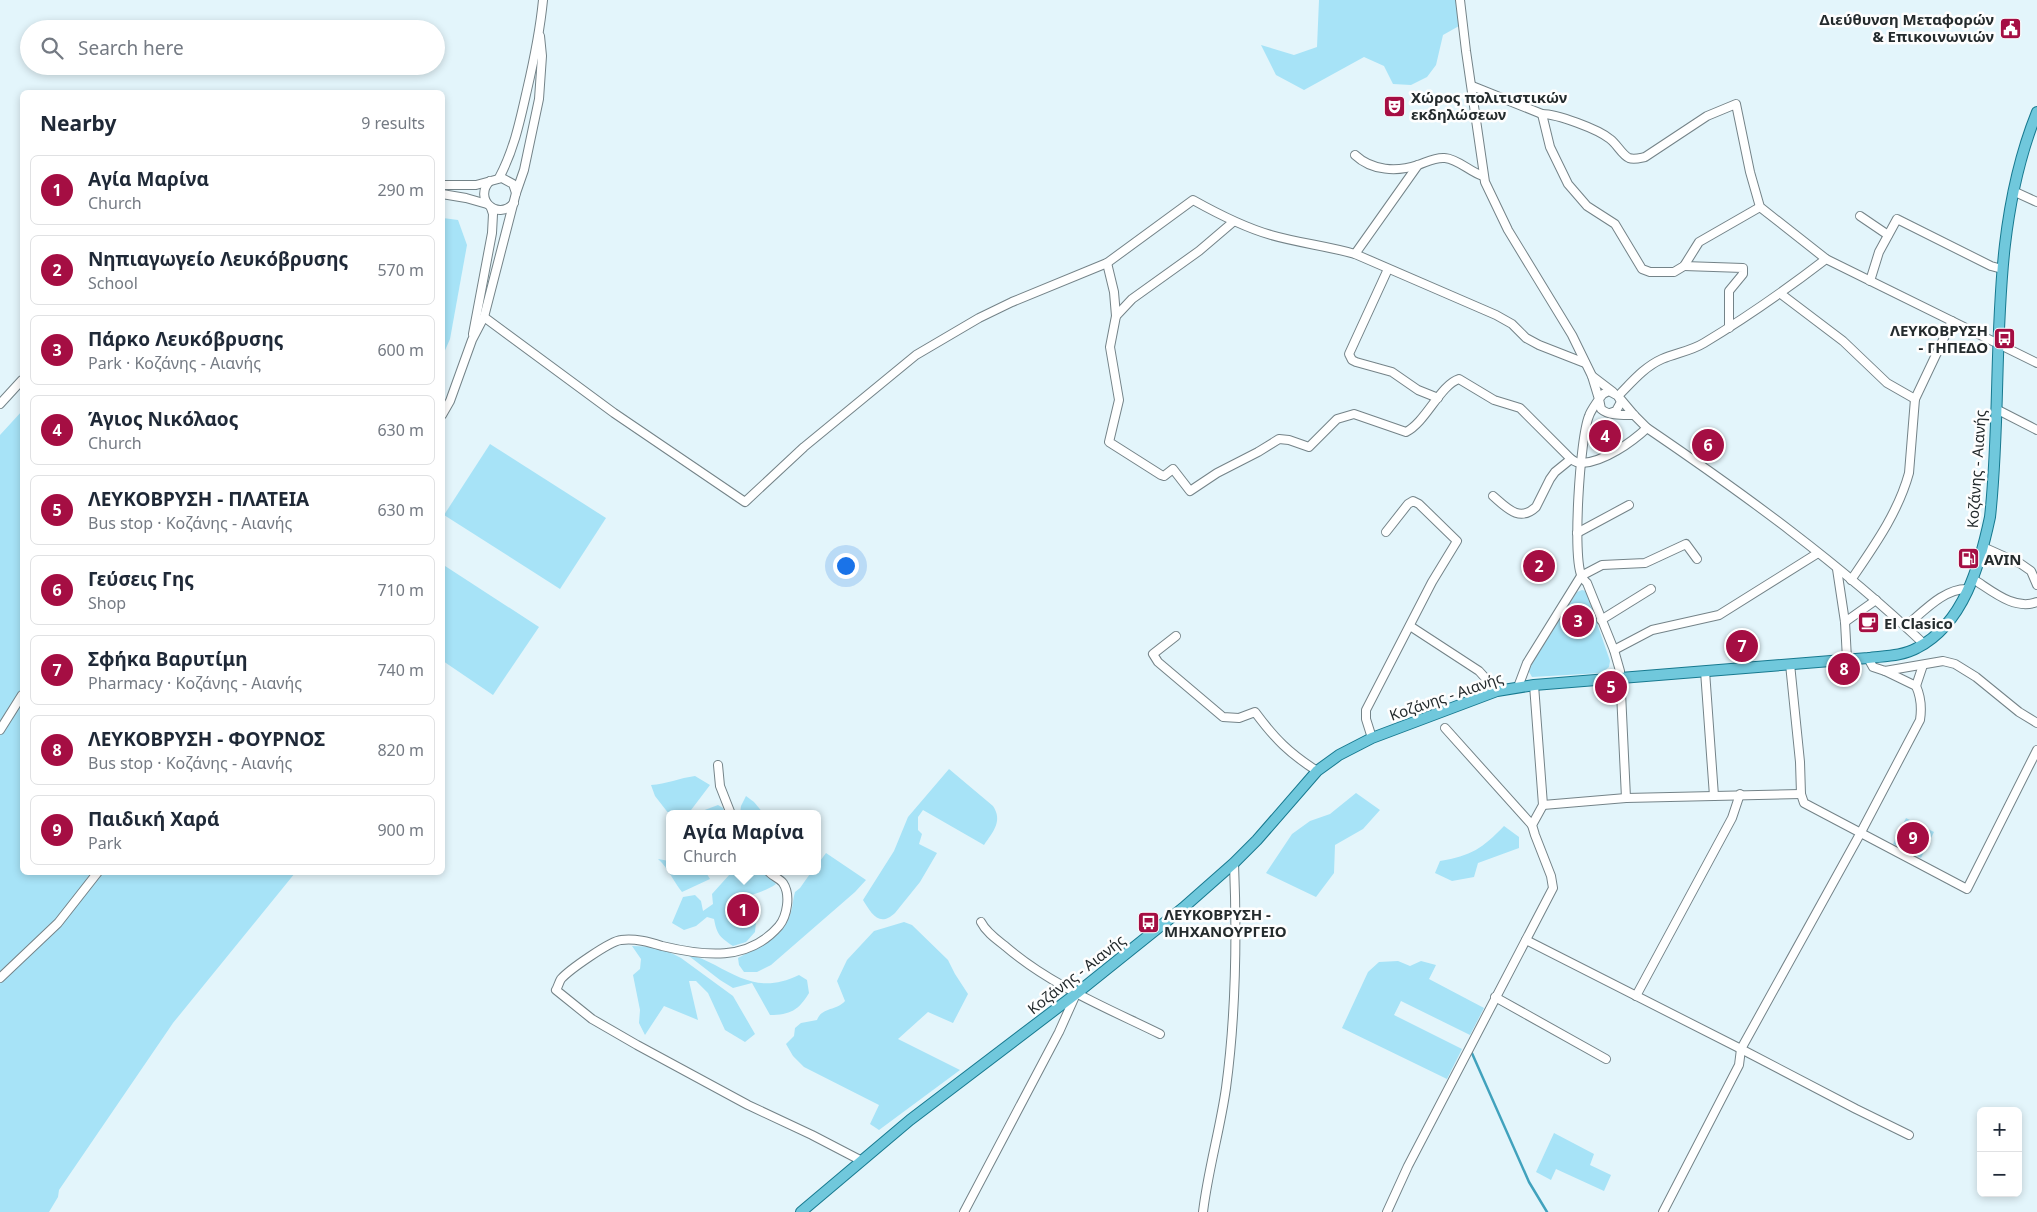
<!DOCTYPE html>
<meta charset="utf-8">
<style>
:root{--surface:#fff;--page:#f2f2f3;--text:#1f2937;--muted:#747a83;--line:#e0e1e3;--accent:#a50e43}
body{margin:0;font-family:"Noto Sans",sans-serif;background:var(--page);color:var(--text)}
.controls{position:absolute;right:15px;bottom:15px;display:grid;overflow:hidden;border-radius:8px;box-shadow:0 2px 8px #0003}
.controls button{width:45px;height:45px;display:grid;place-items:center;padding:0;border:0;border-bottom:1px solid var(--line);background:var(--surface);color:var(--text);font:25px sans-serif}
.you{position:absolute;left:845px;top:565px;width:18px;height:18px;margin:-12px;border:4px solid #fff;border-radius:50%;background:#1a73e8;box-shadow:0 0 0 8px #1a73e833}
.badge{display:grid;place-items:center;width:32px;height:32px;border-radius:50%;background:var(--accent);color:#fff;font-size:16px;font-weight:700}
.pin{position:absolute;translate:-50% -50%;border:2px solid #fff;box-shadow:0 1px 5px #0006}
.popup{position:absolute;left:666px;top:810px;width:155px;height:65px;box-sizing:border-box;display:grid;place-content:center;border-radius:8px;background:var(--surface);filter:drop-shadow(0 1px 4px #0005);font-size:16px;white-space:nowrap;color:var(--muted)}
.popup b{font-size:19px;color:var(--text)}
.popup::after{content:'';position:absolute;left:50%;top:100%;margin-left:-10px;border:10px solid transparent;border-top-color:var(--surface)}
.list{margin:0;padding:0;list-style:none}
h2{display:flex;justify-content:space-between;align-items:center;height:65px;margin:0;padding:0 20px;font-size:21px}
h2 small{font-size:16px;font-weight:400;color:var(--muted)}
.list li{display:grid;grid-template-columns:32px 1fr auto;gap:15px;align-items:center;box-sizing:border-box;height:70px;margin:0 10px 10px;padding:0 10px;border:1px solid var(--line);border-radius:8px}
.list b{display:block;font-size:19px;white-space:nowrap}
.list p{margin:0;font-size:16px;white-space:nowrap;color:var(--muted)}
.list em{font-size:16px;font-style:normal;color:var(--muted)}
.icon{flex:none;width:28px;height:28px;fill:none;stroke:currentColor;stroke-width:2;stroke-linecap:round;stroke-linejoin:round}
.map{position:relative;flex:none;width:2037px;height:1212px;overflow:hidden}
.search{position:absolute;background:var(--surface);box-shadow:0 2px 8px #0003;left:20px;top:20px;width:425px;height:55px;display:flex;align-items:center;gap:12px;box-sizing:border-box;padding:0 18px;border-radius:28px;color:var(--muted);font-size:19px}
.panel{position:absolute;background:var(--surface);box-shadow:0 2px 8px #0003;left:20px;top:90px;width:425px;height:785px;border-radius:8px}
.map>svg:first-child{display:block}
.green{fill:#a7e3f7}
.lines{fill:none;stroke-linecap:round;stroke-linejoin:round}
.stream{stroke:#41a2bd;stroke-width:2.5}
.minor-casing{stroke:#748388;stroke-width:10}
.major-casing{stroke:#17798f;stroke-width:12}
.minor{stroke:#fff;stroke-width:8}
.major{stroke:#70c8dc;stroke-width:10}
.labels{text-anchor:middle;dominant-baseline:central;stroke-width:5;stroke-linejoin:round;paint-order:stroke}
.poi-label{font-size:15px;font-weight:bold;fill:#242b2d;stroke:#fefefe;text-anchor:start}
.street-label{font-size:15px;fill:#242b2d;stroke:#fefefe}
</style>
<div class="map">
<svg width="2037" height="1212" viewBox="0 0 2037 1212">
<rect width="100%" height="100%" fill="#e3f5fb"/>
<g class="green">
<polygon points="1319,0 1456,0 1459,26 1443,35 1436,65 1427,77 1411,85 1393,84 1384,66 1364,57 1304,90 1276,75 1261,45 1294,55 1317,47"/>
<polygon points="443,218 458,220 467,245 450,339 443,355"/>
<polygon points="22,411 22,872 295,873 173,1023 59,1190 58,1197 49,1212 0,1212 0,435"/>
<polygon points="490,444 606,518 560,589 444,515"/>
<polygon points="442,564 539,627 493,695 443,661"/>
<polygon points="1582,590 1586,591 1610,661 1609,667 1602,673 1532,677 1528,670 1577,592"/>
<path d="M949,769L993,806C1003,821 993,832 984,845L923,810L918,817V830L922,834L919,844L937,853L920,882L895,913C879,928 871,913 863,900L894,851L908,817Z"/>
<path d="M695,776L710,785L688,814H669L655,796L651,785C666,784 680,778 695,776Z"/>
<polygon points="1356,793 1380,810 1363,829 1335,845 1334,873 1316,897 1266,873 1292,834 1310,821 1330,814"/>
<polygon points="746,796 754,802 764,814 740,814 741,806"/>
<polygon points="718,805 723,808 725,814 694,814"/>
<polygon points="1906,818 1934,832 1921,858 1893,844"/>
<path d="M1504,826L1519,837V848L1478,863L1474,877L1452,881L1435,873L1440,861C1471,856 1483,848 1504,826Z"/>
<path d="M826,853L866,880L855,892L771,965L757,972H744L739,965L738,958C759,946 784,939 791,912C793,905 793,898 795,892L800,888L812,871H817V865Z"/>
<path d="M658,859L669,861V871H705L710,879L682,892C673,881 669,869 658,859Z"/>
<path d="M735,871H765L776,884C761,895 738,895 728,911L729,920L735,924L756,922L755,932L746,942L733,946C720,937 717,935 714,919L707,917L696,926L684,930L672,923L683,897L695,895L701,901L703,911L713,904L712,894L730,874Z"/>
<path d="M904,922L912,925L948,960L955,974L968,994L953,1023L928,1012L898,1039L960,1070L879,1130L870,1124L879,1105L804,1067L793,1056L786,1044L794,1036L795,1028L801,1023L817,1020C822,1007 836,1011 845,1001L837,981L847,960L874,931Z"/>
<path d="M632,946C649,946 666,949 681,958L733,996L755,1034L745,1042L725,1030L708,993L696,981H689L698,1020L664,1006L645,1035L639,1023L640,1010L633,975L640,969L641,959Z"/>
<path d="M689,956C698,956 707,961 715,965C746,982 766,991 799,975L807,980L809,993C799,1010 790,1015 770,1015L752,983L733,988L720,980Z"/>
<polygon points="1398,961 1410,966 1421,961 1436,965 1429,979 1484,1008 1470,1035 1401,1001 1394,1015 1462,1049 1447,1079 1342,1028 1368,972 1379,962"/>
<polygon points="1554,1133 1594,1154 1590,1165 1611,1175 1604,1191 1556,1169 1551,1180 1536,1172"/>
</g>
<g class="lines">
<polyline class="stream" points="1471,1051 1529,1182 1547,1212"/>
<defs>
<g id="minor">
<path d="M1460,0L1466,51L1485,182L1508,230L1572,335L1592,376L1599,399C1596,404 1591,410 1589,416C1580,437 1572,558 1582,577C1583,579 1585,581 1587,583L1614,650L1620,671L1626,798"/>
<path d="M1472,86L1542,114C1557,114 1598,129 1610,139C1617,144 1622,155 1629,158C1634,160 1640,158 1645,157L1707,116L1736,104L1750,172L1760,207L1826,259"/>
<polyline points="1542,114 1550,147 1568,184 1587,206 1615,224 1642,269 1650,272 1674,272 1684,266 1699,242 1760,207"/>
<path d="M1355,155C1372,171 1397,172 1418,165C1427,162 1435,157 1445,158C1458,159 1470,172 1483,176"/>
<path d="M499,178C514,150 520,121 527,90C534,60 540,31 543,0"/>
<path d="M490,181C473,198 497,222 514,203"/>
<polyline points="442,185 476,185 502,178 513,184 516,193"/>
<polyline points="2013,191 2037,202"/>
<polyline points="442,194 466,198 487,204"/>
<polyline points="1860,216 1888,235"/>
<path d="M1233,222L1199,251L1132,299L1116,316L1110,347L1119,400L1109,442L1161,475L1164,476L1173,469L1190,491L1217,473L1258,452L1279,439L1289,440L1309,447L1337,419L1354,414L1406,432C1426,422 1440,385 1459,379L1494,400L1520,408L1571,459C1574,461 1578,464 1582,463C1604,462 1632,442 1647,428"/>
<polyline points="1355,254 1418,165"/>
<polyline points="1107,263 1114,292 1116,316"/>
<polyline points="1684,266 1743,268 1743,274 1729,291 1729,328"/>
<polyline points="1388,269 1349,354 1352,360 1356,362 1392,372 1418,390 1438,398"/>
<polyline points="1870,281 1879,252 1897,219 1991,266 2002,269"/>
<polyline points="1781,294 1843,341 1887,383 1915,399"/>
<path d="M484,317L614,413L745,502L804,447L916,355L979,318L1012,302L1107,263L1193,200C1218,214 1243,227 1271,235C1299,243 1327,246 1355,254L1496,315L1512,324L1526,338L1539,345L1585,363"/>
<polyline points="473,334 492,233 493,214 491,208"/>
<polyline points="1592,376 1613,392"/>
<polyline points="0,404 22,380"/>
<polyline points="1996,409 2037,430"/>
<path d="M1610,413L1616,411L1621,402L1618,396L1609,391L1603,394L1599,399L1601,409C1609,416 1623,415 1634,415"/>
<polyline points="442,415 450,401 472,340 484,317 516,193 524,170 539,99 542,56 540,36"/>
<path d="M1493,496C1506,507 1519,523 1536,507L1550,479L1555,472L1571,459"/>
<polyline points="1577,533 1629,505"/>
<polyline points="1983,547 2021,564 2031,571 2037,585"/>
<polyline points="1837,569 1845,622 1847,659"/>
<path d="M1973,579C1991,590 2014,611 2037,602"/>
<path d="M1851,580C1874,546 1898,513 1909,473L1915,399L1952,321"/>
<polyline points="1601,620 1651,589"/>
<polyline points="1845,622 1876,600"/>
<polyline points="1410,626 1479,671 1497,691"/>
<path d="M1906,626C1923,612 1944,588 1968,589"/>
<path d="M1176,636L1153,654L1158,662L1223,717L1239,718L1255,712C1275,739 1289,753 1317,771"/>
<path d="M1924,644C1840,564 1744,494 1647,428L1634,415L1618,396C1632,382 1644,367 1662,359C1676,353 1691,351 1704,343C1747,317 1787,289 1826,259L2037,363"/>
<polyline points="1614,650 1652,630 1719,615 1818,553"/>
<polyline points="1868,658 1873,667 1885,671 1943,661 1955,664 1976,677 2019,712 2037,723"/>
<polyline points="1790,664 1800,762 1801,794 1804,803 1967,889 2037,750"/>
<polyline points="1705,671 1714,796"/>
<polyline points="1916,686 1923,665"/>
<polyline points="1518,687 1527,663 1581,576 1602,565 1645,563 1686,544 1697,559"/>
<polyline points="1445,728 1532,825"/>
<polyline points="0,730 22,695"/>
<polyline points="1372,738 1366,719 1366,710 1432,582 1457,541 1419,504 1413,501 1408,504 1386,532"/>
<polyline points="718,765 720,786 731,814"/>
<polyline points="1543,805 1626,798 1801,794"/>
<path d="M768,871C772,876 779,878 783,883C791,895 787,916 779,926C748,962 704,956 662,946C649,942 635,938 621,940C610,941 569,970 561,979C559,982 558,987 556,990L592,1019L637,1045L748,1105L812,1135L862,1161"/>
<path d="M981,922C986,932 996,939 1005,946C1050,985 1107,1008 1160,1034"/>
<polyline points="1526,940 1741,1049 1856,1109 1909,1135"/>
<polyline points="0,978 58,923 98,872"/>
<polyline points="1636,996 1732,818 1740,794"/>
<polyline points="1495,997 1606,1059"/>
<polyline points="964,1212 1059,1032 1076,994"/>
<path d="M1203,1212C1208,1170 1220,1130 1226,1088C1236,1014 1237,938 1234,863"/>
<polyline points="1387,1212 1408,1166 1553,888 1551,876 1535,835 1532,825 1543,805 1534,685"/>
<path d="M1663,1212L1739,1065L1741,1049L1860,834L1920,720C1922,707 1921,697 1916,686L1885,671"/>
</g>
<path id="major" d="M801,1212L910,1120L1077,993L1183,908L1234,863L1257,840L1317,771L1339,755L1372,738L1497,691L1534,685L1868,658C1884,656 1903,656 1917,648C1964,624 1980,564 1990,517C2005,381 1985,241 2037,112"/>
</defs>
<use href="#minor" class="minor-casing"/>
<use href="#major" class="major-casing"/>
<use href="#minor" class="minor"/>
<use href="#major" class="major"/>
</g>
<defs>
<symbol id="civic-square" viewBox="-11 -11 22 22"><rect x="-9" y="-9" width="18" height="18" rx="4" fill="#a50e43" stroke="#fefefe"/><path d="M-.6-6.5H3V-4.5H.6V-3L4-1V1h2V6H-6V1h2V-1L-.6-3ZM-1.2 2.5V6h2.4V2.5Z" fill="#fff"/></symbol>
<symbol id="theatre-square" viewBox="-11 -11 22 22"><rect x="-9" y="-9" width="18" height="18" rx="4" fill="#a50e43" stroke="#fefefe"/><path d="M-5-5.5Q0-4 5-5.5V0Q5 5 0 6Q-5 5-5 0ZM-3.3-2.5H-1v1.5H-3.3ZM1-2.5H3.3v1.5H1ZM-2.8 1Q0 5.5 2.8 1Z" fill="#fff"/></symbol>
<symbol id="bus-square" viewBox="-11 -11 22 22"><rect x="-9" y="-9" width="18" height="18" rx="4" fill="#a50e43" stroke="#fefefe"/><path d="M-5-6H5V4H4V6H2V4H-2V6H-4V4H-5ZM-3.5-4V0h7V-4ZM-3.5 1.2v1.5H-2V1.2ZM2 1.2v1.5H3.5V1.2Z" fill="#fff"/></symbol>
<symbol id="fuel-square" viewBox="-11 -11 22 22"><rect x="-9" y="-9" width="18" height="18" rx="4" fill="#a50e43" stroke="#fefefe"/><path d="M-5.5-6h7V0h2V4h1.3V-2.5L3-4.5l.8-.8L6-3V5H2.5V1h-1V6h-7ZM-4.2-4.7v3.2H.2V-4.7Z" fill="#fff"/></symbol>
<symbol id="cafe-square" viewBox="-11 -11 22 22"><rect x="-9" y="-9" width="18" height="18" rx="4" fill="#a50e43" stroke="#fefefe"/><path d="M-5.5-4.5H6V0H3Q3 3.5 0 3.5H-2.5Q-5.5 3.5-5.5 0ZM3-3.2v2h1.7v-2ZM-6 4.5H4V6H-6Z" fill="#fff"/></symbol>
</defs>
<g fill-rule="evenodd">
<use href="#civic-square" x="1998" y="16" width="25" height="25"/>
<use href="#theatre-square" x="1382" y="94" width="25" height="25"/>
<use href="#bus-square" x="1992" y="326" width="25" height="25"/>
<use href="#fuel-square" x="1956" y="546" width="25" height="25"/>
<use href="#cafe-square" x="1856" y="610" width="25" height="25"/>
<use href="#bus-square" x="1136" y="910" width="25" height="25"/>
</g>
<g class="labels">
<g class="poi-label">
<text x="1994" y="19" text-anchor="end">Διεύθυνση Μεταφορών<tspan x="1994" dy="17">&amp; Επικοινωνιών</tspan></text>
<text x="1411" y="97">Χώρος πολιτιστικών<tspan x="1411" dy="17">εκδηλώσεων</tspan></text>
<text x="1988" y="330" text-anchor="end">ΛΕΥΚΟΒΡΥΣΗ<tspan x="1988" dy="17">- ΓΗΠΕΔΟ</tspan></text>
<text x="1984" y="559">AVIN</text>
<text x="1884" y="623">El Clasico</text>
<text x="1164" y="914">ΛΕΥΚΟΒΡΥΣΗ -<tspan x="1164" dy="17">ΜΗΧΑΝΟΥΡΓΕΙΟ</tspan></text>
</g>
<g class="street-label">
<text transform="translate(1976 469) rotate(-86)">Κοζάνης - Αιανής</text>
<text transform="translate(1446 696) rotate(-19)">Κοζάνης - Αιανής</text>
<text transform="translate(1076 974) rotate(-38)">Κοζάνης - Αιανής</text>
</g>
</g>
</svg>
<div class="controls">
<button>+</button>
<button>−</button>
</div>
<div class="you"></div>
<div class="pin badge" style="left:743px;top:910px">1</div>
<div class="popup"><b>Αγία Μαρίνα</b>Church</div>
<div class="pin badge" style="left:1539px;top:566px">2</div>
<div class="pin badge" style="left:1578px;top:621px">3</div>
<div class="pin badge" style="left:1605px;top:436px">4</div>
<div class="pin badge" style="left:1611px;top:687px">5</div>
<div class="pin badge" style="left:1708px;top:445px">6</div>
<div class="pin badge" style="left:1742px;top:646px">7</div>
<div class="pin badge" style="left:1844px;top:669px">8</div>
<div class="pin badge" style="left:1913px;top:838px">9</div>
<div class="search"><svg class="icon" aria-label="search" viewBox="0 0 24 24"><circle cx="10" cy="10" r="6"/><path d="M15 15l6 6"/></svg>Search here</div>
<section class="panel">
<h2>Nearby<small>9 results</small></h2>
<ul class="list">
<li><span class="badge">1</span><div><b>Αγία Μαρίνα</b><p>Church</p></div><em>290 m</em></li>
<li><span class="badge">2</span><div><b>Νηπιαγωγείο Λευκόβρυσης</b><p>School</p></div><em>570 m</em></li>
<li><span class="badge">3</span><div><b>Πάρκο Λευκόβρυσης</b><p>Park · Κοζάνης - Αιανής</p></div><em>600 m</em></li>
<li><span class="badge">4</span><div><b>Άγιος Νικόλαος</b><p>Church</p></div><em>630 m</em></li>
<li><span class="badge">5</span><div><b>ΛΕΥΚΟΒΡΥΣΗ - ΠΛΑΤΕΙΑ</b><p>Bus stop · Κοζάνης - Αιανής</p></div><em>630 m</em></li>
<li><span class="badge">6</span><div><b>Γεύσεις Γης</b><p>Shop</p></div><em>710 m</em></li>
<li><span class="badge">7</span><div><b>Σφήκα Βαρυτίμη</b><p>Pharmacy · Κοζάνης - Αιανής</p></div><em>740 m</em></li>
<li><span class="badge">8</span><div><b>ΛΕΥΚΟΒΡΥΣΗ - ΦΟΥΡΝΟΣ</b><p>Bus stop · Κοζάνης - Αιανής</p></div><em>820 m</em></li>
<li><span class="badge">9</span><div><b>Παιδική Χαρά</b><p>Park</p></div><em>900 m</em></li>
</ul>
</section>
</div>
